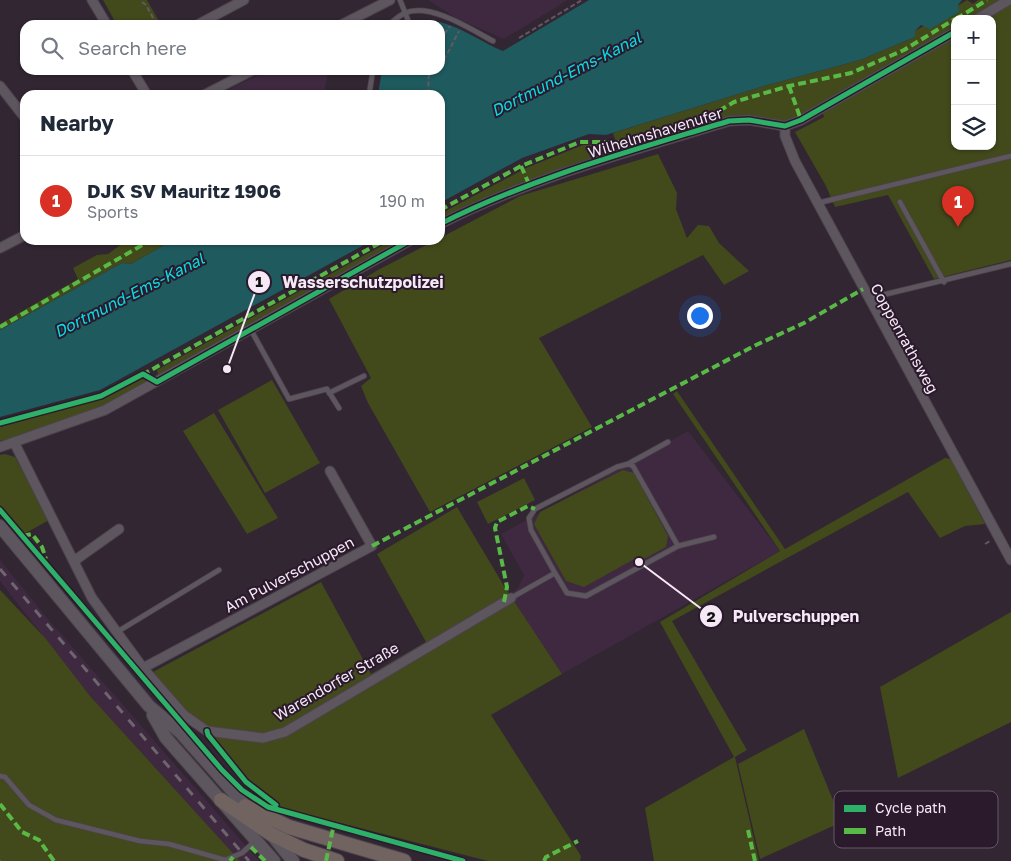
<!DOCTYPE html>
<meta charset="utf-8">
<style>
:root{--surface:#fff;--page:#f2f2f3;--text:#1f2937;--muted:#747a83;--line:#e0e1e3;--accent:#d93025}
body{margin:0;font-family:"Golos Text",sans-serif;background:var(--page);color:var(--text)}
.controls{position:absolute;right:15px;top:15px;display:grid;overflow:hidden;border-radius:10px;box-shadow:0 1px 4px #0004}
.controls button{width:45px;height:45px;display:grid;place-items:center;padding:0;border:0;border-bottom:1px solid var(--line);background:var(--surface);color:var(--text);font:25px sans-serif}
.you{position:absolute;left:699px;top:315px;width:18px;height:18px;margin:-12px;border:4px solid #fff;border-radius:50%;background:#1a73e8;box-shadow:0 0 0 8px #1a73e833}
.badge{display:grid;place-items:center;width:32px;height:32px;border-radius:50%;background:var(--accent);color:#fff;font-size:16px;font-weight:700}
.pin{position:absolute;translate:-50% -41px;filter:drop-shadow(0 1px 2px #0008)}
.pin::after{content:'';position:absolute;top:26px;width:18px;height:15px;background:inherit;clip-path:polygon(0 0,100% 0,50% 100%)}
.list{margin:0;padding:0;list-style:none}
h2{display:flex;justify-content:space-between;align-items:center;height:65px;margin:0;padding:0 20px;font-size:21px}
h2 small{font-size:16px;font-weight:400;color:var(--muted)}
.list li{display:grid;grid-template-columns:32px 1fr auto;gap:15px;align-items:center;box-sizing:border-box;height:90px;padding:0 20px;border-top:1px solid var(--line)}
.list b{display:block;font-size:19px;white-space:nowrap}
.list p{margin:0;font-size:16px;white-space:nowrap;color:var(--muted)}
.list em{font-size:16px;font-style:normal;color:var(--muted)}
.icon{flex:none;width:28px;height:28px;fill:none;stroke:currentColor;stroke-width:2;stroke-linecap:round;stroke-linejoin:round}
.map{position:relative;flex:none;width:1011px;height:861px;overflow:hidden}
.search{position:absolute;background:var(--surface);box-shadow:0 1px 4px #0004;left:20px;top:20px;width:425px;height:55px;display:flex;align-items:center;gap:12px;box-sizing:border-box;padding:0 18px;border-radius:15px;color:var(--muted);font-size:19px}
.panel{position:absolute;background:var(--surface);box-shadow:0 1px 4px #0004;left:20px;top:90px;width:425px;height:155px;border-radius:15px}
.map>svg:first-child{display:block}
.built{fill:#3f2940}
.green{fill:#42491b;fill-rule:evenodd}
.water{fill:#1e5a5e}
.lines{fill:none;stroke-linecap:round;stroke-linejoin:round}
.service-casing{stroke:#4d434d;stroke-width:6}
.minor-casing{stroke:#4d434d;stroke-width:11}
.secondary-casing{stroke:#4d434d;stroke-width:14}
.trunk-casing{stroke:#4d434d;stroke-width:16}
.path{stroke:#615961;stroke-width:2;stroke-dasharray:5 2.5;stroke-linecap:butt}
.service{stroke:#5e565e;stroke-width:4.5}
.minor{stroke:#5e565e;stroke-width:9}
.secondary{stroke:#5e565e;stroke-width:12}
.trunk{stroke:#706360;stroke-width:14}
.rail{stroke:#6d666e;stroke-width:3;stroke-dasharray:9 9;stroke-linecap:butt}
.quiet{stroke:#58b947;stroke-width:4;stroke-dasharray:8 4;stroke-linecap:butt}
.cycleway-casing{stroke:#2b192c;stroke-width:8}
.cycleway{stroke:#2db169;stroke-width:5}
.labels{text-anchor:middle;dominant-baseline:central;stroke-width:4;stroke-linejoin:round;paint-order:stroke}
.street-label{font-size:15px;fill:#f6e9f6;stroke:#2b192c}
.water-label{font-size:16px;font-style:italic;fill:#05dee6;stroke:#2b192c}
.key{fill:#2b192c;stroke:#685769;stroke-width:1}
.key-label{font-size:14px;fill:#f6e9f6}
.leader{fill:none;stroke:#f6e9f6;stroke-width:2}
.callout-dot{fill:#f6e9f6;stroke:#2b192c;stroke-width:2}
.mark-label{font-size:15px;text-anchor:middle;font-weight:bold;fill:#111}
.callout-label{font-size:16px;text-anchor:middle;font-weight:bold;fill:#f6e9f6;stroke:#2b192c;stroke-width:4;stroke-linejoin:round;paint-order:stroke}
</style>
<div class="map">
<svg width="1011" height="861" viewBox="0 0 1011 861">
<rect width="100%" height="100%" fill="#312632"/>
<g class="built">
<polygon points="428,0 568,0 504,39 456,18"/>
<polygon points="268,70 328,70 324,95 218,95"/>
<polygon points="688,431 780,551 562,674 509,594 518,588 524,575 501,534"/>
<polygon points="0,560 48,619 259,861 240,861 90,696 0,581"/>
</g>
<g class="green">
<polygon points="103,0 147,0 161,25 117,25"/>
<path d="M967,0L973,4L978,0H1011V260L934,279L888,195L835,207L826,186L795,132L824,117L821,105C810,111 798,118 786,120C766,124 747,112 726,117C628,144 531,175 440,220V214L526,168L583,145H617L613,133L764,86L860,60L915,37V31ZM955,19H992V146H955Z"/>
<polygon points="658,154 677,193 676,209 687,238 698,225 709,226 719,243 749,271 724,285 703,255 539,338 592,427 430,512 368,403 361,386 371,378 329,299 378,270 436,240 440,240 440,238 520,196"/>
<polygon points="127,240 136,240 139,244 146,240 173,240 131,264 122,263 0,330 0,324 78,279 73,268 97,255 108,254"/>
<polygon points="392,240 403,240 158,375 157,370"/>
<polygon points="144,378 146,381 144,386 103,408 29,434 0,441 0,427 103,398"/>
<polygon points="272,380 320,463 265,493 218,410"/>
<polygon points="677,391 785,549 945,458 951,459 985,524 965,526 940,538 908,492 672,621 747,750 735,757 759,861 654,861 645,808 734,757 660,622 780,551 673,394"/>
<polygon points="214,413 278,518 247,534 183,431"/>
<polygon points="5,454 15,457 49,520 24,534 0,505 0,455"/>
<polygon points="623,470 634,473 668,536 666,547 644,559 638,557 584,587 566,581 534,524 540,512"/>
<polygon points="524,478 535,500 488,524 477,502"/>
<polygon points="457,507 504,586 562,674 491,715 581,856 580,861 488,861 282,808 246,782 153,672 321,582 371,674 426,642 377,554"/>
<polygon points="0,590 46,639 90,696 240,861 0,861"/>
<polygon points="1011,612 1011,722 898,778 880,687"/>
<polygon points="804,729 842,822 760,859 738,764"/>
</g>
<g class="water">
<path d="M589,0H962L958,5L959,12L930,29L921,25L915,31V37L860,60L764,86L606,135L589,134L522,158L440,203V95H378L382,70H440V25H407C439,9 475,40 503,51Z"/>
<polygon points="173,240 373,240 100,390 0,417 0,330 122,263 131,264"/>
</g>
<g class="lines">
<defs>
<g id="service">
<polyline points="400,0 410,25"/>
<path d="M389,25C393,21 399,16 405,13C430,2 472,30 493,41"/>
<polyline points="369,95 373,70"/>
<polyline points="900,202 944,282"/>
<polyline points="818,203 1011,156"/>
<polyline points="870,298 1011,264"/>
<polyline points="251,330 289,399 327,389 339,408"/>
<polyline points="329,393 364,376"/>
<polyline points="628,464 668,442"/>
<polyline points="678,546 714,537"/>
<polyline points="511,598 555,573 567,593 586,596 678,546 633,466 628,464 617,467 535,509 529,518 531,530 555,573"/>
<polyline points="117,632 219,570"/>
<polyline points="0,776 5,777 29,805 56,820 140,841 169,844 225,860 242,853 255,841"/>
</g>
<g id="minor">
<polyline points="92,0 107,25"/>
<polyline points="977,19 1009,0"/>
<polyline points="197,25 244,0"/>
<polyline points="341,25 390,0"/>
<polyline points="132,70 147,95"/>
<polyline points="0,86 25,118"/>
<polyline points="204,95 253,70"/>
<polyline points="785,126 785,136 795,161 1011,560"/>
<path d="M440,224C531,178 631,151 729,121L749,120L785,126L801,120L955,32"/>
<polyline points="0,248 25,235"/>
<polyline points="14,442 92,598 143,668 184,715 207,731 263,738 285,732 511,598"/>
<polyline points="0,447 105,410 411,240"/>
<polyline points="74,561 119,529"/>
<polyline points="143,668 372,546 330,471"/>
</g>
<g id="secondary">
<polyline points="0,526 149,706 181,733 251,812"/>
<polyline points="153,715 166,738 274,861"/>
<polyline points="271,834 293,861"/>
</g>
<g id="trunk">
<polyline points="221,800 271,834 304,850 337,861"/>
<polyline points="245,806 289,827 404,861"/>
</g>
</defs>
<use href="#service" class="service-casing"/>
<use href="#minor" class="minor-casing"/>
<use href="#secondary" class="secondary-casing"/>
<use href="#trunk" class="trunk-casing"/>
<g class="path">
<polyline points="142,2 146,5 157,25"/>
<polyline points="427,22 428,25"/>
<polyline points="519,38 582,0"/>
<polyline points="440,40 450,26"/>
<polyline points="444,60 459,31"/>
<polyline points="428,94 429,70"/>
<polyline points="173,240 176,245"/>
<polyline points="985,544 990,541"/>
<polyline points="0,860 0,861"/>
</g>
<use href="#service" class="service"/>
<use href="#minor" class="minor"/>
<use href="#secondary" class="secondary"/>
<use href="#trunk" class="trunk"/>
<polyline class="rail" points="0,569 249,861"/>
<g class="quiet">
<polyline points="956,19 987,0"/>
<polyline points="789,86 801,120"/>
<polyline points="521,166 529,184"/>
<polyline points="440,210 521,166 580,142 625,142 717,112 734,102 789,86 851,73 904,50 955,19"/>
<polyline points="0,327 151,240"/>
<polyline points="142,375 385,240"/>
<polyline points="23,536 32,534 42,547 46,559"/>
<polyline points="372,546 756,345 804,323 863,289"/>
<polyline points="504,602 507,587 495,528 497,522 528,506 535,509"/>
<polyline points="0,804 22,832 39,840 54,861"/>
<polyline points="748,830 755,861"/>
<polyline points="251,847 265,861"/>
<polyline points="230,861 233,857"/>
<polyline points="326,861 334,824"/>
<polyline points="544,861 546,857 578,841"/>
</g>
<defs>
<g id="cycleway">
<path d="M440,224C531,178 631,151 729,121L749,120L785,126L801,120L955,32"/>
<polyline points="0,423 101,396 143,374 157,382 411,240"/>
<polyline points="0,510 222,770 242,790 268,807 463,861"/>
<polyline points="207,731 208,735 246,782 276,805"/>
</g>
</defs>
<use href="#cycleway" class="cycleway-casing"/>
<use href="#cycleway" class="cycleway"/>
</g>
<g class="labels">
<g class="street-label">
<text transform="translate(655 132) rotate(-17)">Wilhelmshavenufer</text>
<text transform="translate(905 338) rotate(61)">Coppenrathsweg</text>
<text transform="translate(289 574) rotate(-28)">Am Pulverschuppen</text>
<text transform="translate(336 681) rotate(-30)">Warendorfer Straße</text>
</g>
<g class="water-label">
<text transform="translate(566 74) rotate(-27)">Dortmund-Ems-Kanal</text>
<text transform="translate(129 295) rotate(-27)">Dortmund-Ems-Kanal</text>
</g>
</g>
<rect x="834" y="791" width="164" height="57" rx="8" class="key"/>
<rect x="844" y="805" width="22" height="7" fill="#2db169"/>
<rect x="844" y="828" width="22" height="6" fill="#58b947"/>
<g class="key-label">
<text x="875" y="813">Cycle path</text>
<text x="875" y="836">Path</text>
</g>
<path class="leader" d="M227 369L259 282M639 562L711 616"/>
<g class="callout-dot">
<circle cx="227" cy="369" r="5"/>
<circle cx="639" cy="562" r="5"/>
<circle cx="259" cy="282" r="12"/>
<circle cx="711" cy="616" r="12"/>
</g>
<g class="mark-label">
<text x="259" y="287">1</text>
<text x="711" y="622">2</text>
</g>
<g class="callout-label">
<text x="363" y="288">Wasserschutzpolizei</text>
<text x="796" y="622">Pulverschuppen</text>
</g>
</svg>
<div class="controls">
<button>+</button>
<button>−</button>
<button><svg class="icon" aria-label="layers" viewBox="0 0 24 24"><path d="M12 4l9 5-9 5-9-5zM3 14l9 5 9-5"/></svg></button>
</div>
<div class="you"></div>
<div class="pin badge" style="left:958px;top:227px">1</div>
<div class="search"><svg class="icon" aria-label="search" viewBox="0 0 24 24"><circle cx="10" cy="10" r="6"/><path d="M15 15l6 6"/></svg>Search here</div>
<section class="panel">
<h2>Nearby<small></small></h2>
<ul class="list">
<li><span class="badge">1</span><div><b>DJK SV Mauritz 1906</b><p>Sports</p></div><em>190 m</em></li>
</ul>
</section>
</div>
